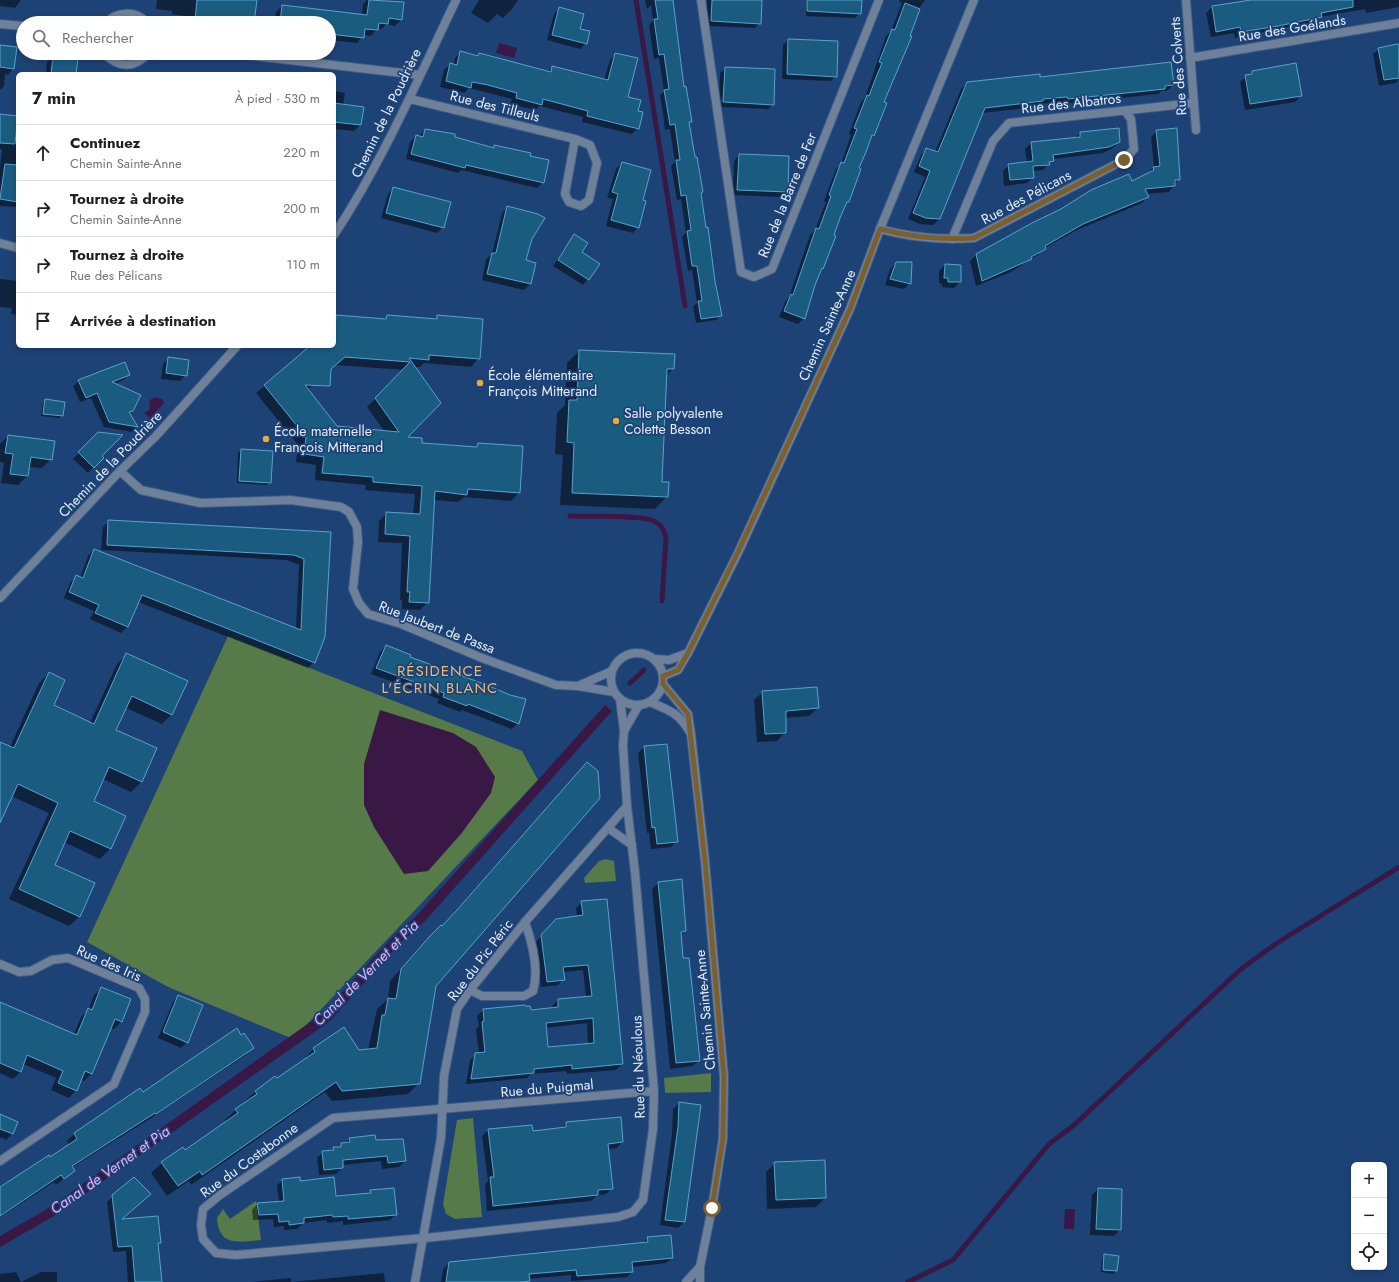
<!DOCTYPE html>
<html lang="fr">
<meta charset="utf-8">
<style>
:root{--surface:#fff;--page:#f6f6f6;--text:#202124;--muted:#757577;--line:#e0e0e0}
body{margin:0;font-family:Jost,sans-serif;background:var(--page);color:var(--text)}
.controls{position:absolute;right:12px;bottom:12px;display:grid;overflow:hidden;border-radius:6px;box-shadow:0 2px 6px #0003}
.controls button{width:36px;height:36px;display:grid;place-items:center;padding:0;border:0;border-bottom:1px solid var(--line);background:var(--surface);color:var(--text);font:20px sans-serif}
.stop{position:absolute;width:12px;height:12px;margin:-9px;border:3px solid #7b5f2d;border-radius:50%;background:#fff}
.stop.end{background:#7b5f2d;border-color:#fff;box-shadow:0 1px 4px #0008}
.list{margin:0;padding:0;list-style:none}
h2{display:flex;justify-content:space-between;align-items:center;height:52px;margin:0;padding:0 16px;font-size:17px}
h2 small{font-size:13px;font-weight:400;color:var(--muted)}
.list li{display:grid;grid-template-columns:26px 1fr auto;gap:12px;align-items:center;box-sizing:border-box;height:56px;padding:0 16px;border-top:1px solid var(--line)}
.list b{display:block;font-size:15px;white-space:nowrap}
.list p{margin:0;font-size:13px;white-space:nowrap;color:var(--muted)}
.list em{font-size:13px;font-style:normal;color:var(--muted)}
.icon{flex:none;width:22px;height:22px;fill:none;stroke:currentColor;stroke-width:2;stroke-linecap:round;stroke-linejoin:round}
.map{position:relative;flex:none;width:1399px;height:1282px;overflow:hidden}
.search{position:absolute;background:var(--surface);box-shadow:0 2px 6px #0003;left:16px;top:16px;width:320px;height:44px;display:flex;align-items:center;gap:10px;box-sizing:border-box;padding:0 14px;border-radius:22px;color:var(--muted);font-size:15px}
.panel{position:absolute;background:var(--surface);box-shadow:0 2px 6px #0003;left:16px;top:72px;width:320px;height:276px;border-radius:6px}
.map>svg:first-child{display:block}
.green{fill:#567a48}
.water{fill:#3a1845}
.shadow{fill:#0007;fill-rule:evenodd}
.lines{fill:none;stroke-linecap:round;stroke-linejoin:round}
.stream{stroke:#3a1845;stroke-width:5}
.building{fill:#1a5c80;stroke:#5aa2ce;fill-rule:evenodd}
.minor-casing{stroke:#3d5d8a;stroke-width:10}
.minor{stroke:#6f8099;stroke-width:8}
.route{stroke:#7b5f2d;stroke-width:5}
.poi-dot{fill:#eaaa39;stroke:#1d4275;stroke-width:1.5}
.labels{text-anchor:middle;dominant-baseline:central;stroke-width:3.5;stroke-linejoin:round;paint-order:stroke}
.street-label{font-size:14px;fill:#e4edf9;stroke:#1d4275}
.poi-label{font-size:14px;fill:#e4edf9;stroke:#1d4275;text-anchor:start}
.neighbourhood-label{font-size:15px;letter-spacing:1px;fill:#e7bb77;stroke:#1d4275}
.water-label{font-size:15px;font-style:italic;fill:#e8b0fa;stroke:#1d4275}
</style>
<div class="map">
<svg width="1399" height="1282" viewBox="0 0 1399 1282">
<rect width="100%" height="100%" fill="#1d4275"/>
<g class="green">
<polygon points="228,636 522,751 538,780 293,1039 168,987 87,942"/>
<polygon points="606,859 614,861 616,881 585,883 584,878 599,861"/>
<polygon points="711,1073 711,1092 665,1093 664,1078"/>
<polygon points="473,1118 482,1217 455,1219 446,1214 443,1204 457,1120"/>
<path d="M256,1201L261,1240C238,1242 219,1247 217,1218L223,1209L230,1219Z"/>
</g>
<g class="water">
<polygon points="499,43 517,48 514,58 496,53"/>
<polygon points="155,397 162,399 164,403 150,418 144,413 149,410 150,400"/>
<polygon points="605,705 612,711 425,921 398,945 330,1021 54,1216 0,1247 0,1236 49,1208 323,1013 392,938 418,914"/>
<polygon points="380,710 453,733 476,747 495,777 491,793 461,834 428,871 404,874 374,827 364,805 364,764"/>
<polygon points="1065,1209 1075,1209 1074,1229 1064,1229"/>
</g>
<g class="shadow">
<polygon points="0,0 21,0 15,8 0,6"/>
<polygon points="157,0 256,0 253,23 190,23 191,17 172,14 172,11 156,9"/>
<polygon points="367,0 403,2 401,20 395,26 386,24 382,29 377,29 371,36 363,35 357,43 329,40 329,23 275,23 276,12 282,6 362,15 363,4"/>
<polygon points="479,0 518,0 512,9 503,18 497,14 488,23 471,13"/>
<polygon points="645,0 669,0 683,88 691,121 689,123 714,281 721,315 716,320 696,323 693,307 697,303 692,270 688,271 682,237 686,233 681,199 677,200 671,166 675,162 670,129 665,130 663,113 660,95 664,91 659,58 654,59 649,25 653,21 651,5 647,9"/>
<polygon points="707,0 761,0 760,23 755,28 706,26"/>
<polygon points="806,0 861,0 860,13 855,18 806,16"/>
<polygon points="900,0 925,0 920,7 883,103 873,136 869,140 848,202 844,206 823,268 819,272 804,318 798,324 779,317 785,302 789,297 810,235 815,230 826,202 824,201 836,169 841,164 851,135 849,134 861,102 865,98 886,36 891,31 902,3 899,2"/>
<polygon points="1256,0 1399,0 1399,7 1366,13 1365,9 1320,17 1315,22 1235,38 1234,33 1211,37 1206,13 1212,7"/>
<polygon points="560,8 579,29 586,43 580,49 547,40 554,14"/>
<polygon points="788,40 836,76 831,81 782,79 783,45"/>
<polygon points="1399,45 1399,79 1396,83 1379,86 1373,54 1379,49"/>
<polygon points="0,46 13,69 8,75 5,74 4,86 0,90"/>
<polygon points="461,52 477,56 479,54 547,72 553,67 604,80 610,60 616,54 627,97 637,111 638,128 632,134 582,122 583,117 540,106 535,110 510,104 512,99 481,91 469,88 464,93 440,87 444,70 450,64 453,65 455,58"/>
<polygon points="53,56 75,74 46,74 47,62"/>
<polygon points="726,68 773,104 768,109 719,107 720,73"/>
<polygon points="178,72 192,74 176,74"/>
<polygon points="1252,72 1301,96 1295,102 1245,110 1240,82"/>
<polygon points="1040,78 1173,85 1167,91 1161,91 1158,94 1062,104 1062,102 1039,104 1036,107 982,113 939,219 933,225 920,224 908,219 925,177 914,172 921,155 926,149 935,152 961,89 967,83"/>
<polygon points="334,91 345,93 343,105 360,125 354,131 334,129"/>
<polygon points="0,115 18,117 17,207 0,206 0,168 2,149 0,149"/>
<polygon points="1118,129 1119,142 1113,148 1103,153 1053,159 1043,170 1033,171 1033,177 1027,183 1004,186 1003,171 1009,165 1027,163 1025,149 1031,143 1075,138 1080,133"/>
<polygon points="425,130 454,135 454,138 492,148 495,146 529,157 543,182 537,188 461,170 458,173 406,159 410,142 416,136 419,137"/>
<polygon points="1157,131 1179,179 1169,192 1146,194 1147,197 1142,203 1077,230 1045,248 1039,254 1011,272 976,286 970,261 976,255 1032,224 1132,182 1148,173 1154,167 1151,137"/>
<polygon points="739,155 787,192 782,197 733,195 734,161"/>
<polygon points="622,163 641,201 638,227 633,233 606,226 613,199 607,198 616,169"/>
<polygon points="393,188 443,227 437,233 381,218 388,194"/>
<polygon points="508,207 531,239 525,261 535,263 530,284 524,290 482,280 486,259 492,254 502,213"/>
<polygon points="575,235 588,279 583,285 553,266"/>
<polygon points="896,263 910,283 904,289 885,285 890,269"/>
<polygon points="945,265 960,282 954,288 942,287 942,284 939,283 939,271"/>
<polygon points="0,279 18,281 18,315 11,314 12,308 0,307"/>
<path d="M336,316L383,320L387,316L434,320L438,316L479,358L471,367L424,363L420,367H414L406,438L421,444L474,448L478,444L519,493L511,501L464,497L458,502L433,500L428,602L420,610L402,609V600H400L402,543L378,542L379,521L387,513L413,514L415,494L365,490L366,485L315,480L316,465L296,462L298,445L256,393L308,349V346H334V319ZM336,365L404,370L367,407L385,432L337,427L307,390Z"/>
<polygon points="99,346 115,346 113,348"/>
<polygon points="579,351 673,369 665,377 661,483 667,496 655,509 560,505 563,455 555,454 557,413 565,405 567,363"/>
<polygon points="169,358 186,375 180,381 161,379 163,364"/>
<polygon points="129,374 124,380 114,384 133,410 129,414 137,427 132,432 104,427 91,398 80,402 73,386 79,381"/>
<polygon points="46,400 62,416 59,418 41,416 43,403"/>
<polygon points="99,433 101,456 102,458 88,473 73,459"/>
<polygon points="8,436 51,459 42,468 29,467 27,476 18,485 1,483 4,463 0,462 0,444"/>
<polygon points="241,450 270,482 267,485 237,483 238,453"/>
<polygon points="109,521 330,533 314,662 308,668 138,602 127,627 121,633 90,619 94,611 64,598 70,583 76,577 80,578 88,556 94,550 296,629 299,565 287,560 101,550 103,527"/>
<polygon points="386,646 408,658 518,723 512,729 462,710 460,712 437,703 439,699 371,674 380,652"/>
<polygon points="127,654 172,714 162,724 126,708 115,730 156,749 141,782 131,792 103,779 92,801 125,816 110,849 100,859 64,842 54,865 79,917 69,926 9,899 49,813 11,796 0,820 0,746 10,747 39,683 49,673 53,705 90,723 117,664"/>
<polygon points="763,692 818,708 809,716 785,718 785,732 777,741 757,742 754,700"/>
<polygon points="644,747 677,841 671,847 651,849 649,833 647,833 638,753"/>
<polygon points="587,763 435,986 419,1083 408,1094 332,1101 325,1092 191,1185 189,1181 167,1196 151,1173 162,1163 185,1151 226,1123 225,1120 256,1091 276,1080 303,1061 313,1049 344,1028 359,1051 368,1050 377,1009 388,999 390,981 419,948 446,922"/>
<polygon points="658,883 685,931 680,936 683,959 699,1060 693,1066 670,1069 652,889"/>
<path d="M582,902L622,1064L616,1070L567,1074L566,1071L531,1074L527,1078L466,1084L470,1060L476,1054H479L476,1029L479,1026L477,1016L483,1010L552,1009V1006L558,1000L586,997L583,970L563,972V979L558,985L541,987L536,942L550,926L577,917L576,908ZM587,1023L588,1044L548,1048L545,1028Z"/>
<polygon points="102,988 121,1022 114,1029 110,1028 91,1074 84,1081 81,1080 76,1090 69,1098 51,1090 56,1078 23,1064 20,1072 13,1079 0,1073 0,1003 74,1034 81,1017 89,1009 94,995"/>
<polygon points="179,996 187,1042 181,1048 158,1038 173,1002"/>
<polygon points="241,1036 253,1047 246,1055 148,1120 71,1168 74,1171 56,1185 54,1182 0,1217 0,1189 70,1145 67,1141 74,1134 140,1090 142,1093"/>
<polygon points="679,1103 684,1222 678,1228 660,1225 672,1134 673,1109"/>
<polygon points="0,1115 12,1134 6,1140 1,1137 0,1139"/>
<polygon points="566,1123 622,1142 617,1148 608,1149 612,1188 606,1194 597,1195 591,1201 487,1211 485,1184 488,1181 482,1136 488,1130 532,1132 561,1129"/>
<polygon points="350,1139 375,1141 405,1161 399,1167 382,1169 381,1161 342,1165 342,1168 336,1174 319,1175 317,1158 323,1152 338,1148"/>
<polygon points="775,1163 825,1198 816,1207 767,1209 766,1172"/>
<polygon points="283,1180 299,1182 335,1197 368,1194 371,1191 396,1214 390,1220 343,1225 343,1221 327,1223 327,1220 303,1223 297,1229 284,1230 284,1226 274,1227 273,1219 253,1220 252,1210 258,1204 279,1202 277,1185"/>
<polygon points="1098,1189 1121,1190 1120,1230 1114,1236 1090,1235 1092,1195"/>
<polygon points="113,1196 120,1220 160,1242 158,1244 161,1282 128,1282 126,1251 113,1252 107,1202"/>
<polygon points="648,1238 672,1258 666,1263 632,1267 632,1272 627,1277 571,1281 571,1275 528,1279 527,1282 441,1282 443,1269 449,1263 642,1244"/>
<polygon points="1105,1255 1118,1257 1116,1271 1113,1274 1101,1272 1102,1258"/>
<polygon points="16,1272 21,1282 41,1272 57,1272 57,1282 0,1282 0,1274"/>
<polygon points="384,1273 385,1282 252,1282 291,1278 291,1282"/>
</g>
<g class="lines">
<g class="stream">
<polyline points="636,0 685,306"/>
<path d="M570,516C588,517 640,514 654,521C662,525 664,530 666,538L662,601"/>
<polyline points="630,683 644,670"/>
<polyline points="908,1282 953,1260 1049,1144 1073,1126 1241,969 1277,943 1399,867"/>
</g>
</g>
<g class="building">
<polygon points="197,0 257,0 254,23 221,23 195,20"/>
<polygon points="369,0 404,2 402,20 389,18 388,24 379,23 378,30 365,29 364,38 329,34 329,23 280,23 282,5 367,15"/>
<polygon points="655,0 673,0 684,87 686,86 692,122 689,122 695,157 697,157 703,192 701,193 706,228 708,227 715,281 722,316 701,319 698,301 702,301 697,266 692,266 687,231 691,230 686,195 681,196 676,160 680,160 675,124 670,125 667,107 664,90 669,89 664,54 659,55 654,19 658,19"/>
<polygon points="712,0 762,0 761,24 711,21"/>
<polygon points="807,0 862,0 861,14 807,11"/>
<polygon points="1251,0 1353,0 1353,7 1321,13 1322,17 1278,26 1241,32 1240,27 1216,32 1212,6"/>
<polygon points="905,3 920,9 910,36 912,36 884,102 887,103 874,136 872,135 866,152 859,168 861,169 849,202 847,202 840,218 834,235 836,236 823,269 822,268 815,285 805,319 784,311 791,294 793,295 816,228 819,229 831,196 829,195 841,162 844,163 857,129 854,128 867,95 869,96 875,80 882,63 879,62 892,29 895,30"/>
<polygon points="559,7 584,14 580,29 590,31 587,44 552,35"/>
<polygon points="788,39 838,41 837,77 787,74"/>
<polygon points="1397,44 1399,45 1399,78 1384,80 1378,48"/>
<polygon points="0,45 17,47 14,69 0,67"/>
<polygon points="460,51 478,56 479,53 551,72 552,66 608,80 615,53 638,58 628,97 641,100 638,111 643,112 639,129 587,116 588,111 543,99 542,105 516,98 517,93 488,85 472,82 471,88 446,81 450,63 457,65"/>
<polygon points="53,55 78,58 76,74 51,74"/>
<polygon points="1171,62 1174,85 1165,86 1165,89 1068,99 1067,97 1043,99 1043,101 985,108 940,219 926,218 913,213 930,171 919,166 926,148 938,152 967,82 1040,74 1040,77"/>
<polygon points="1296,63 1302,96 1250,104 1245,75 1252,74 1252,71"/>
<polygon points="725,67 775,69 774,105 723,102"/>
<polygon points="334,103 364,107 361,125 334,122"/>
<polygon points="0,114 18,116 15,144 0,143"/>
<polygon points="1119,128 1120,142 1109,147 1053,155 1054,161 1049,162 1050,165 1033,166 1034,178 1010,180 1008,164 1033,161 1031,142 1080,137 1080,132"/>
<polygon points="1177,128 1180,180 1175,180 1175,186 1145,189 1149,197 1083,224 1045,246 1046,249 1031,257 1032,259 982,281 976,254 1032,223 1061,209 1091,190 1129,174 1132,181 1154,170 1153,167 1160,166 1156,130"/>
<polygon points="425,129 455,134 455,137 494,148 494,145 531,153 530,156 549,160 544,183 466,165 465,168 411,154 416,135 423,137"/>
<polygon points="739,154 789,156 788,192 737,190"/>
<polygon points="622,162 651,170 643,200 646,201 639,228 611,220 618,194 612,192"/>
<polygon points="5,164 18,165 18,202 0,199"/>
<polygon points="393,187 451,202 444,228 386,213"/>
<polygon points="507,206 538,214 545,218 532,239 526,260 536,263 531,284 487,274 492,253 496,253"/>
<polygon points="574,234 588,243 582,252 600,264 589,280 558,260"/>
<polygon points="896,262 912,262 911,284 890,279"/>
<polygon points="945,264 961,265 961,282 948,282 948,278 944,278"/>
<path d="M336,315L386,319L387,315L437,319V315L483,319L480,359L429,355V360L409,358L441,403L408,437L422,438V443L477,447L478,443L523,446L520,493L468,489L467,495L435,491L429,603L409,602L410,592H407L410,536L385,534L386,512L420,514L422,486L373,482V477L322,473L324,457L304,454L306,437L264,385L310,346H334ZM345,357L410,362L375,398L399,432L337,426L305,385L330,386L331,369Z"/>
<polygon points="579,350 675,354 674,369 667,369 662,482 669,482 668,497 572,493 574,443 567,442 569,400 577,400"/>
<polygon points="168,357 189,360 187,376 166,373"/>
<polygon points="125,362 130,375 112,382 141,395 133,411 129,412 138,427 109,422 97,393 86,398 78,380"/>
<polygon points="45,399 65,402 63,416 43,414"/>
<polygon points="98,432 123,435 102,456 104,458 94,468 78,452"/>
<polygon points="8,435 55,441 52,460 31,457 28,476 10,474 13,454 5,453"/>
<polygon points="241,449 273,451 271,483 239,481"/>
<polygon points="108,520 331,532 325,637 315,663 142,595 128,627 95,613 99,605 69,592 76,575 83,578 94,549 301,630 304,559 294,555 107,545"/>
<polygon points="386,645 411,655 410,657 487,685 510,695 526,699 519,724 468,704 467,706 443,697 444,693 376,668"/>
<polygon points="126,653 188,681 172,715 132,696 116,730 157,748 142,782 109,767 94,801 126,816 111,849 70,831 55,865 95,883 80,917 19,889 58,803 18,784 0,823 0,742 14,748 49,672 65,680 54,705 94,724"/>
<polygon points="817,687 819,708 786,711 786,733 765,734 762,691"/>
<polygon points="667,744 678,842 657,844 655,827 652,828 644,746"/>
<polygon points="587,762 598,771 600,798 436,986 420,1084 342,1091 336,1082 202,1175 200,1171 178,1186 161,1162 183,1147 185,1150 238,1113 235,1109 257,1094 255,1091 275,1076 277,1078 315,1052 313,1048 344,1027 359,1050 377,1048 382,1015 385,1015 388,998 396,999 401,969 430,936 441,925 442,926 457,910"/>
<polygon points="682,879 686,931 681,932 683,958 689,958 700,1061 676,1063 658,882"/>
<path d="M607,899L623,1064L572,1069V1065L534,1069V1073L471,1079L475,1053L485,1052L482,1022L484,1021L483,1009L525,1005V1006H530L531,1010L558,1007V999L592,996L588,965L563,967L565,980L547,982L541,935L556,919L583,915L581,901ZM593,1018L594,1043L548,1047L546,1023Z"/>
<polygon points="101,987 131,999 122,1022 115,1019 92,1074 85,1071 77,1091 58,1083 63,1071 27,1055 21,1072 0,1063 0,1002 77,1035 88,1008 92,1010"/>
<polygon points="178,995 203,1005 188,1043 163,1032"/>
<polygon points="237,1028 241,1035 244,1033 254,1048 156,1114 155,1113 72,1166 75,1171 64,1179 61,1175 0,1216 0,1187 49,1155 50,1157 77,1139 74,1133 140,1088 143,1092"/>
<polygon points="679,1102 701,1105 685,1222 665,1220 678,1127"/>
<polygon points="0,1114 18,1122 13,1134 0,1129"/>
<polygon points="621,1117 623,1142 608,1144 613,1189 598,1190 598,1195 493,1206 490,1177 494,1177 488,1129 532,1125 533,1131 566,1127 566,1122"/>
<polygon points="375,1135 376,1140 403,1139 406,1161 388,1163 387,1156 343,1160 343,1168 324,1170 322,1151 334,1150 333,1147 341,1147 341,1143 350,1142 349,1138"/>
<polygon points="825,1160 826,1198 776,1200 774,1162"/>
<polygon points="134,1177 151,1194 122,1219 158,1216 161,1243 158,1243 162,1282 135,1282 132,1246 118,1247 112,1195"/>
<polygon points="300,1177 300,1181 334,1177 336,1196 371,1193 370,1190 394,1188 397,1215 348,1219 348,1216 333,1217 332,1215 304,1218 304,1223 289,1225 289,1221 279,1222 278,1214 259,1215 257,1203 284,1201 282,1179"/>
<polygon points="1098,1188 1122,1189 1121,1230 1096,1229"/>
<polygon points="671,1235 673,1258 632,1262 633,1272 577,1276 576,1270 529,1274 530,1281 520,1282 446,1282 449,1262 648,1242 647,1237"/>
<polygon points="1104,1254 1119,1256 1117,1271 1103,1270"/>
</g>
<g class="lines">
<defs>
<g id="minor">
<polyline points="701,0 741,272 754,277 772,269 879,0"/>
<polyline points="1186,0 1196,130"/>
<path d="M106,23C117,11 136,10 147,23"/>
<polyline points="0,24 23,26"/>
<path d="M104,53C117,68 135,69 148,53"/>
<polyline points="228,53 420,75"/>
<polyline points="1190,58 1399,23"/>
<polyline points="410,99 575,139 590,145 597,163 589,200 581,206 569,202 565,194 575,139"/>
<path d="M880,229C911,238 942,240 974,238L1124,160L1134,149L1131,119L1125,111"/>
<path d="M334,235C383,161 418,79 456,0"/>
<polyline points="952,239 993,141 1009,123 1194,103"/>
<polyline points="0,243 18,248"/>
<polyline points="120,471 141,490 200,503 291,500 341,507 349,512 357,527 358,542 353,589 359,603 368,614 401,624 482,658 556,685 578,686"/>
<polyline points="0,598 120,471 156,436 237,346"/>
<polyline points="688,653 738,553 850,309 880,229 974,0"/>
<circle cx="637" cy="679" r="26"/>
<polyline points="654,659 669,660 688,653 678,670 663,676"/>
<polyline points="612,671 578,686 614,692"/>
<polyline points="620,699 624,731 639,705"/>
<path d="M650,702C671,711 679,713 691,734L688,714L663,684"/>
<polyline points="624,731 623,746 627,806 635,872 654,1091 653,1129 643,1200 633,1212 618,1217 435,1237 236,1255 216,1253 203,1239 201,1225 203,1209 220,1195 333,1118 654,1091"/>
<polyline points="691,734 705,861 724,1077 723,1138 712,1208 700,1267 700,1282"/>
<polyline points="608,828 632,845"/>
<polyline points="0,964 19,972 31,971 52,960 68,958 139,988 145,999 145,1012 114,1084 0,1161"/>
<path d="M470,990L482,996H524L533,991C539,971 532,942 525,922"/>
<polyline points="415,1282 441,1138 444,1076 457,1009 470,990 525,922 627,806"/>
<polyline points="686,1282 700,1267"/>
</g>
</defs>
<use href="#minor" class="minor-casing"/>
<use href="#minor" class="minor"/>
</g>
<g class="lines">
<path class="route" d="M712,1208L723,1138L724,1077L705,861L688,714L663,684V676L678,670L688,653L738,552L850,309L880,229C911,237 942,240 974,238L1124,160"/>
</g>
<g class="poi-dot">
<circle cx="480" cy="383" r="4"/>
<circle cx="616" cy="421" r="4"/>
<circle cx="266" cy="439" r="4"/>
</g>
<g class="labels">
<g class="street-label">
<text transform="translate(1292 28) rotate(-9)">Rue des Goélands</text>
<text transform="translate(1178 66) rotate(-94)">Rue des Colverts</text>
<text transform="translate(1071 103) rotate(-6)">Rue des Albatros</text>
<text transform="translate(495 106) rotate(14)">Rue des Tilleuls</text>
<text transform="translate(386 113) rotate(-64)">Chemin de la Poudrière</text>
<text transform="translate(787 195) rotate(-68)">Rue de la Barre de Fer</text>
<text transform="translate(1026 197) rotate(-28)">Rue des Pélicans</text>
<text transform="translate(827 325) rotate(-66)">Chemin Sainte-Anne</text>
<text transform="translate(110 464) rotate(-46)">Chemin de la Poudrière</text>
<text transform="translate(437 627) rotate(21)">Rue Jaubert de Passa</text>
<text transform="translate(480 960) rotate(-53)">Rue du Pic Péric</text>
<text transform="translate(109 963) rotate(24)">Rue des Iris</text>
<text transform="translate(705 1010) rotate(-95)">Chemin Sainte-Anne</text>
<text transform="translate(638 1067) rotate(-92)">Rue du Néoulous</text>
<text transform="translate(547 1088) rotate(-5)">Rue du Puigmal</text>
<text transform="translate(249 1160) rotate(-36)">Rue du Costabonne</text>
</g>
<g class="poi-label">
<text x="488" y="375">École élémentaire<tspan x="488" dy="16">François Mitterand</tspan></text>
<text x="624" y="413">Salle polyvalente<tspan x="624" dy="16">Colette Besson</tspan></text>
<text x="274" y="431">École maternelle<tspan x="274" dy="16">François Mitterand</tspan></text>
</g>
<g class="neighbourhood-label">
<text x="440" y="671">RÉSIDENCE<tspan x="440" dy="17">L'ÉCRIN BLANC</tspan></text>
</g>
<g class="water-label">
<text transform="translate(366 973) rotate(-45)">Canal de Vernet et Pia</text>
<text transform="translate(110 1170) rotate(-35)">Canal de Vernet et Pia</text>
</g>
</g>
</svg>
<div class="controls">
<button>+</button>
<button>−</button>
<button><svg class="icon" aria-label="locate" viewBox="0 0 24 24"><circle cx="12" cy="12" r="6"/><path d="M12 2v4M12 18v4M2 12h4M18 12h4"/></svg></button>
</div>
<div class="stop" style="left:712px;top:1208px"></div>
<div class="stop end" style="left:1124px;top:160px"></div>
<div class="search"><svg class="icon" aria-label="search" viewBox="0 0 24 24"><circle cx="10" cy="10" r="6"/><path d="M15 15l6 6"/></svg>Rechercher</div>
<section class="panel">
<h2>7 min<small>À pied · 530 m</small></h2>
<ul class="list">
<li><svg class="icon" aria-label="ahead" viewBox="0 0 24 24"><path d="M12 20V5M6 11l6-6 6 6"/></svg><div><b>Continuez</b><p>Chemin Sainte-Anne</p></div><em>220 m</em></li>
<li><svg class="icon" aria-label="right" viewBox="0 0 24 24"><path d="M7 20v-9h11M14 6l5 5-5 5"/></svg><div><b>Tournez à droite</b><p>Chemin Sainte-Anne</p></div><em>200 m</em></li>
<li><svg class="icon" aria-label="right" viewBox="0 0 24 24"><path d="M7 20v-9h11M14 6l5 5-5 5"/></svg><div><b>Tournez à droite</b><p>Rue des Pélicans</p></div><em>110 m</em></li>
<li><svg class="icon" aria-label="arrive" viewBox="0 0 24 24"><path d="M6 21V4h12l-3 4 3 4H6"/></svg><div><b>Arrivée à destination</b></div></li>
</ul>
</section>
</div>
